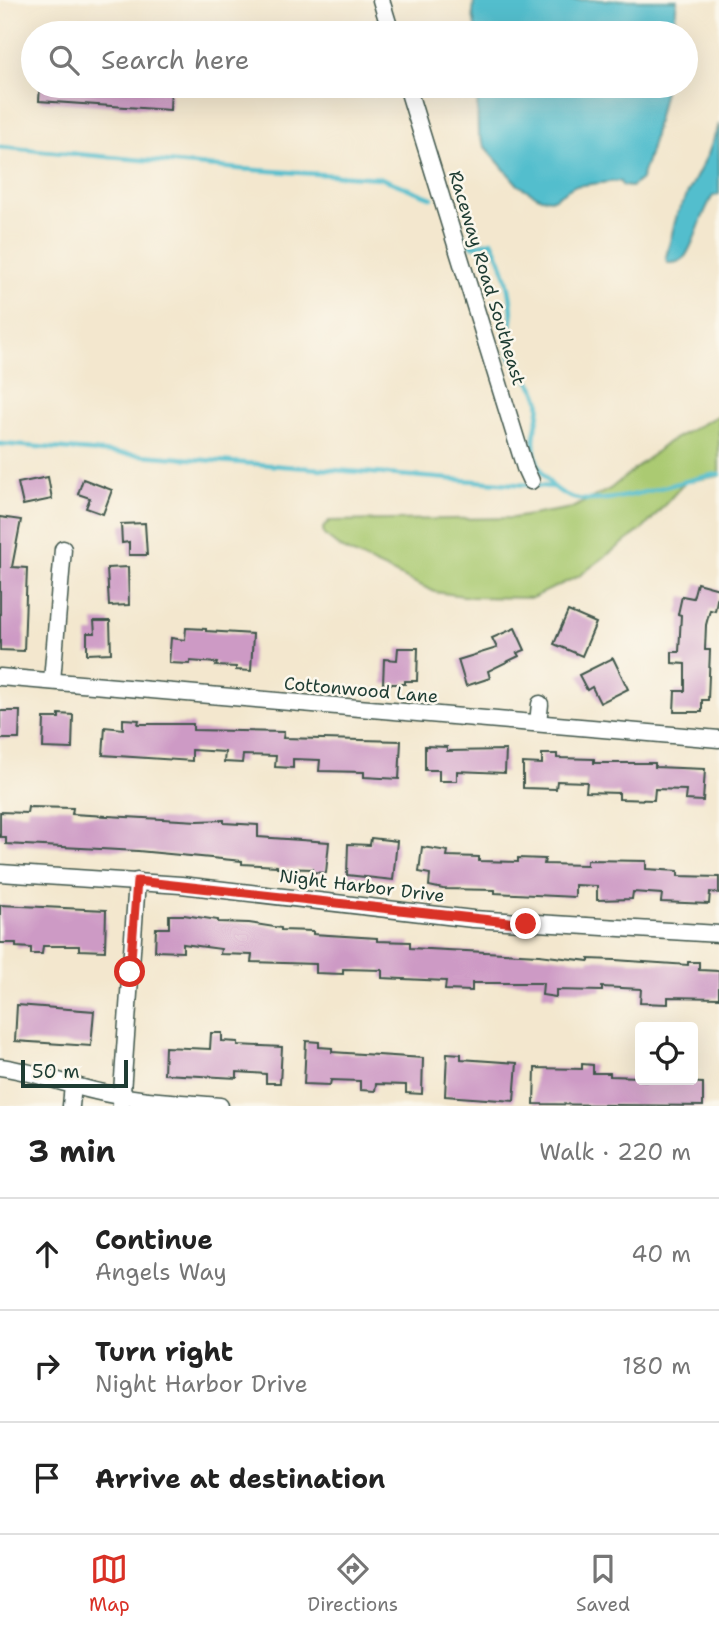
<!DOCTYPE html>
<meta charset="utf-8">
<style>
:root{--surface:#fff;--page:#f2f2f2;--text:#222;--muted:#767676;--line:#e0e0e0;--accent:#d93025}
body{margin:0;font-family:"Shantell Sans",sans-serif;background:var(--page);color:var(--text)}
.controls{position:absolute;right:21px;bottom:21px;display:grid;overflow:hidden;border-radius:7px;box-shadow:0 7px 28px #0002}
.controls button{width:63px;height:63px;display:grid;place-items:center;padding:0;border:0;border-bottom:2px solid var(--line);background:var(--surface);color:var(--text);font:35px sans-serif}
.scale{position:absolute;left:21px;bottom:18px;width:107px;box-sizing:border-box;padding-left:7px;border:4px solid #1f3d34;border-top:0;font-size:19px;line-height:24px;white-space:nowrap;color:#1f3d34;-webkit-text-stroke:5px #fbf7ec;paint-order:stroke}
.stop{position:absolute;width:21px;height:21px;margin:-16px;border:5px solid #d93025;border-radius:50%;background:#fff}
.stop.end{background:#d93025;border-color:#fff;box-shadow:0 2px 7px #0008}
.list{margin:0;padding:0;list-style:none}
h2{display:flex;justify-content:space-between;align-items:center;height:91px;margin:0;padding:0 28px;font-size:30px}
h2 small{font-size:23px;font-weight:400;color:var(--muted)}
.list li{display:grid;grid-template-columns:46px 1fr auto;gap:21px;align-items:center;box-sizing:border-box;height:112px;padding:0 28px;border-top:2px solid var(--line)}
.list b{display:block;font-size:26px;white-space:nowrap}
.list p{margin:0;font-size:23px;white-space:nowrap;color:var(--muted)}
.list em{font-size:23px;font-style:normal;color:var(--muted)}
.icon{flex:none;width:38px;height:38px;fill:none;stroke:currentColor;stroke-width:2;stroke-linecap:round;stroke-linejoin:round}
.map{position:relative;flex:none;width:719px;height:1106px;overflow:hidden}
.search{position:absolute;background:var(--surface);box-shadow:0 7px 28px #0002;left:21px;right:21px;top:21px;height:77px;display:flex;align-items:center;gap:18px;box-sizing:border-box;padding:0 24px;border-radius:38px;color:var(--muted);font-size:26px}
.sheet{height:427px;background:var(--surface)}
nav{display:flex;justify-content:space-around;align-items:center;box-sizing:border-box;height:98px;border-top:2px solid var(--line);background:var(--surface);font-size:19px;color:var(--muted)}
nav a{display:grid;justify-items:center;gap:4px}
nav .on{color:var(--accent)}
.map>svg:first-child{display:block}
.green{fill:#abca72;stroke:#658453;stroke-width:2}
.water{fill:#52becd;stroke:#387e80;stroke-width:2}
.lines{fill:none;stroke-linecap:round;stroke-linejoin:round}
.stream{stroke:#52becd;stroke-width:4.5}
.building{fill:#cd9ac5}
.street-casing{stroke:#3f564b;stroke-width:19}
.street{stroke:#fff;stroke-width:16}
.route{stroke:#d93025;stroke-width:9}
.labels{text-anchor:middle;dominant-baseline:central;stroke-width:5;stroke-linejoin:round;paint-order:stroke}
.street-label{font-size:18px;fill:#1f3d34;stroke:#fbf7ec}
</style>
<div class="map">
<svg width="719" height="1106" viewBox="0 0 719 1106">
<rect width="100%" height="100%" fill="#fbf7ec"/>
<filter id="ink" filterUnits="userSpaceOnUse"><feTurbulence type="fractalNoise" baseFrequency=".0143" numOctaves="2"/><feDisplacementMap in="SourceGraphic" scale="14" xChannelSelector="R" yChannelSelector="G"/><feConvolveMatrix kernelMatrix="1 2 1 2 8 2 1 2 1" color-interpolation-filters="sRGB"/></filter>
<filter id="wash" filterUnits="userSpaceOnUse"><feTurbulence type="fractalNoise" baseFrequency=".00686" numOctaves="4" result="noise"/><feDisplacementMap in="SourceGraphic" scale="28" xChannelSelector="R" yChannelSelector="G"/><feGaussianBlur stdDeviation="1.57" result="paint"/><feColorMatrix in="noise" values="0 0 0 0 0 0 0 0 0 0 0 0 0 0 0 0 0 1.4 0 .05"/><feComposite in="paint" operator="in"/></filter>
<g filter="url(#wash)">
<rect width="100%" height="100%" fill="#f3e7ce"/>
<polygon class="green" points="719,415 719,476 685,482 645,527 579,576 532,598 471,597 435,592 342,549 324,535 323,528 329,521 513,518 572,508 610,489 668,442"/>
<g class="water">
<polygon points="474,0 677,0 673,33 476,33 473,15"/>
<polygon points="477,86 665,86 651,148 641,179 631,187 623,186 619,181 574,186 553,199 541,198 518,185 485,147 478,133"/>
<path d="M719,124V195L713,196C701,213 694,248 683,259C678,263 673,263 667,263L666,257L677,214L708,154Z"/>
</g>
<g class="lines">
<g class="stream">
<polyline points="0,147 240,169 381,178 432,198"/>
<path d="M462,234L473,246L492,241C504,265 512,291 512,318C511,328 508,340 509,350C511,369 535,381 539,399C542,413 534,427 534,441C534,472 556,500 589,500C634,500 675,481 719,474"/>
<polyline points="0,444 553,487"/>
</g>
</g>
<g id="blocks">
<g class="building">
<polygon points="40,86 171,86 170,110 39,101"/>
<polygon points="48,477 52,499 23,505 18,483"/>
<polygon points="83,479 112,490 103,514 86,508 90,498 78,494"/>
<polygon points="0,517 21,520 12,567 27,568 24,651 0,650"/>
<polygon points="145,523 147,555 129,555 129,542 122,543 121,524"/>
<polygon points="128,567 129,605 109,606 107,568"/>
<polygon points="697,583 719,589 715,611 710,610 706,625 705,650 710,650 708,700 702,700 702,712 674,712 675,691 685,691 685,664 672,663 672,652 679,652 681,615 678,614 682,596 693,598"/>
<polygon points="568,611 596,623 582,656 554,644"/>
<polygon points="94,621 110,621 111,653 87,654 87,633 95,633"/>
<polygon points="186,628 206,629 206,631 253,634 251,671 236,670 236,667 216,666 217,663 190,661 190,664 169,663 171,638 185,640"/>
<polygon points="515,628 525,650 517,653 519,656 488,671 490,678 466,686 458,660 497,648 492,638"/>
<polygon points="398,648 418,648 417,681 405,681 405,684 383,684 384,659 397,660"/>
<polygon points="613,658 628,689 600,703 592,687 587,690 579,675"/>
<polygon points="0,711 20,711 19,739 0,739"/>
<polygon points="59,714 73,715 72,749 43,748 44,718 59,718"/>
<polygon points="123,719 139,720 138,724 193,724 193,730 284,732 283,738 401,741 399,779 364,777 364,772 319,771 320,760 293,759 293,768 275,767 276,756 243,755 242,763 224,762 225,752 192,750 192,761 103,755 105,727 123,729"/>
<polygon points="425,746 447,747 447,751 506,750 505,773 457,771 457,781 439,781 439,770 425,770"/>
<polygon points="542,754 557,754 557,758 594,759 594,763 655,763 655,767 705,769 703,801 685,800 686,790 655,789 654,800 619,799 619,793 586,792 587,782 557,781 556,789 523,788 523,763 542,764"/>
<polygon points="28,807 73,808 72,814 198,821 224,820 224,823 258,825 258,837 329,842 326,873 312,872 312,869 277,868 277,866 242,864 242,861 138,851 6,844 6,837 0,837 0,812 27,813"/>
<polygon points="371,838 397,841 393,880 347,875 348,844 370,845"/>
<polygon points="422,847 448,851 447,856 479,857 479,861 518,862 518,858 545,859 544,864 587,865 587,860 646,861 646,869 678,871 678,876 719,877 719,893 710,892 709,904 661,902 662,894 633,892 632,899 597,900 597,886 575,885 575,897 495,893 495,890 443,889 429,886 430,874 419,872"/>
<polygon points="0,905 106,910 105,951 79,950 79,946 43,946 42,954 31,954 31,948 16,947 16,943 0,943"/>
<polygon points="169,915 184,915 218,920 218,922 249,923 281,928 281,930 313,931 313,934 377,938 377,941 410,942 410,948 539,955 589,961 589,959 615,960 688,965 688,962 699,962 699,970 719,971 719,998 668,997 668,1004 640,1003 641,989 602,987 602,991 556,990 556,997 542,995 543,983 472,983 472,991 445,990 446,981 382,978 382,970 343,969 343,974 316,973 316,964 251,962 252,955 220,954 221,949 183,944 183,952 155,951 156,928 169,928"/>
<polygon points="17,1005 94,1011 91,1046 15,1041"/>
<polygon points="211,1033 222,1033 222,1041 238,1042 238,1045 282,1047 280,1083 266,1083 266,1074 237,1072 237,1078 164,1074 165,1047 210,1049"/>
<polygon points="306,1041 319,1042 319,1047 332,1048 332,1052 423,1058 422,1094 406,1093 406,1085 376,1084 375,1091 360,1090 360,1081 331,1080 330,1085 304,1084"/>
<polygon points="447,1053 461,1054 461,1059 517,1063 514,1101 445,1096"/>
<polygon points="582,1064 593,1065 593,1073 610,1073 610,1076 640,1077 640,1080 655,1081 703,1083 703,1106 534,1104 535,1068 582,1069"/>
</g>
</g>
</g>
<g filter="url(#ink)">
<use href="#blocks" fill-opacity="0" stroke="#3f564b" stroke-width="2"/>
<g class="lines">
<defs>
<g id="street">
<polyline points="381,0 391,33"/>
<polyline points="407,86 525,468 531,481"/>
<polyline points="0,677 719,739"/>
<polyline points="52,681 63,549"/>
<polyline points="538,723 540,704"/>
<polyline points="0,873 181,885 473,919 719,934"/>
<path d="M0,1067C33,1071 63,1084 95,1091C136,1101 178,1102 220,1106"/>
<polyline points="71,1106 73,1085"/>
<polyline points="121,1106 137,881"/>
</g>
</defs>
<use href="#street" class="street-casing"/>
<use href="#street" class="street"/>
</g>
</g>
<g class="lines" filter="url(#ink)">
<polyline class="route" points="130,972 137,881 526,924"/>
</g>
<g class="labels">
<g class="street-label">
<text transform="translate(487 278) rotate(73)">Raceway Road Southeast</text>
<text transform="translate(361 690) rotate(5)">Cottonwood Lane</text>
<text transform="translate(362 886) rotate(7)">Night Harbor Drive</text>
</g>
</g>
</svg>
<div class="controls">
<button><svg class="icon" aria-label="locate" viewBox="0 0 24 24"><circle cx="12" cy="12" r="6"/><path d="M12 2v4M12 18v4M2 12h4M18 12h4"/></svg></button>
</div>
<div class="scale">50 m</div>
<div class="stop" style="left:130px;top:972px"></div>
<div class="stop end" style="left:526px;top:924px"></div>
<div class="search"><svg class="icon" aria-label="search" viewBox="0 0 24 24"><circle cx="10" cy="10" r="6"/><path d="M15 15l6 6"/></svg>Search here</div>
</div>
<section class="sheet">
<h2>3 min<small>Walk · 220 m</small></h2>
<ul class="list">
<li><svg class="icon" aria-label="ahead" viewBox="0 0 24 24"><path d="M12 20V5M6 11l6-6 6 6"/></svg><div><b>Continue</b><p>Angels Way</p></div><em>40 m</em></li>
<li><svg class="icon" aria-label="right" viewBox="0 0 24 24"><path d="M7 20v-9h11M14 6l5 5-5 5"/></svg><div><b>Turn right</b><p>Night Harbor Drive</p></div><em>180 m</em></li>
<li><svg class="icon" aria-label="arrive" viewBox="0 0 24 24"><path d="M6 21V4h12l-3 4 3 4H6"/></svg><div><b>Arrive at destination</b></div></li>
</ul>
</section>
<nav>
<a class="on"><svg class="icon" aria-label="map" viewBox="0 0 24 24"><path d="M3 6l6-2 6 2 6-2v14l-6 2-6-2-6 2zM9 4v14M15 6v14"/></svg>Map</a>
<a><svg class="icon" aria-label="directions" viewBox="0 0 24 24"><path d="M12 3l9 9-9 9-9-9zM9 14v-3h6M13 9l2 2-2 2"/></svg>Directions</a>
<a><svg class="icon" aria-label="saved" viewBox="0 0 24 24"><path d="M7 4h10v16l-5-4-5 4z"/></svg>Saved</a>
</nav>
